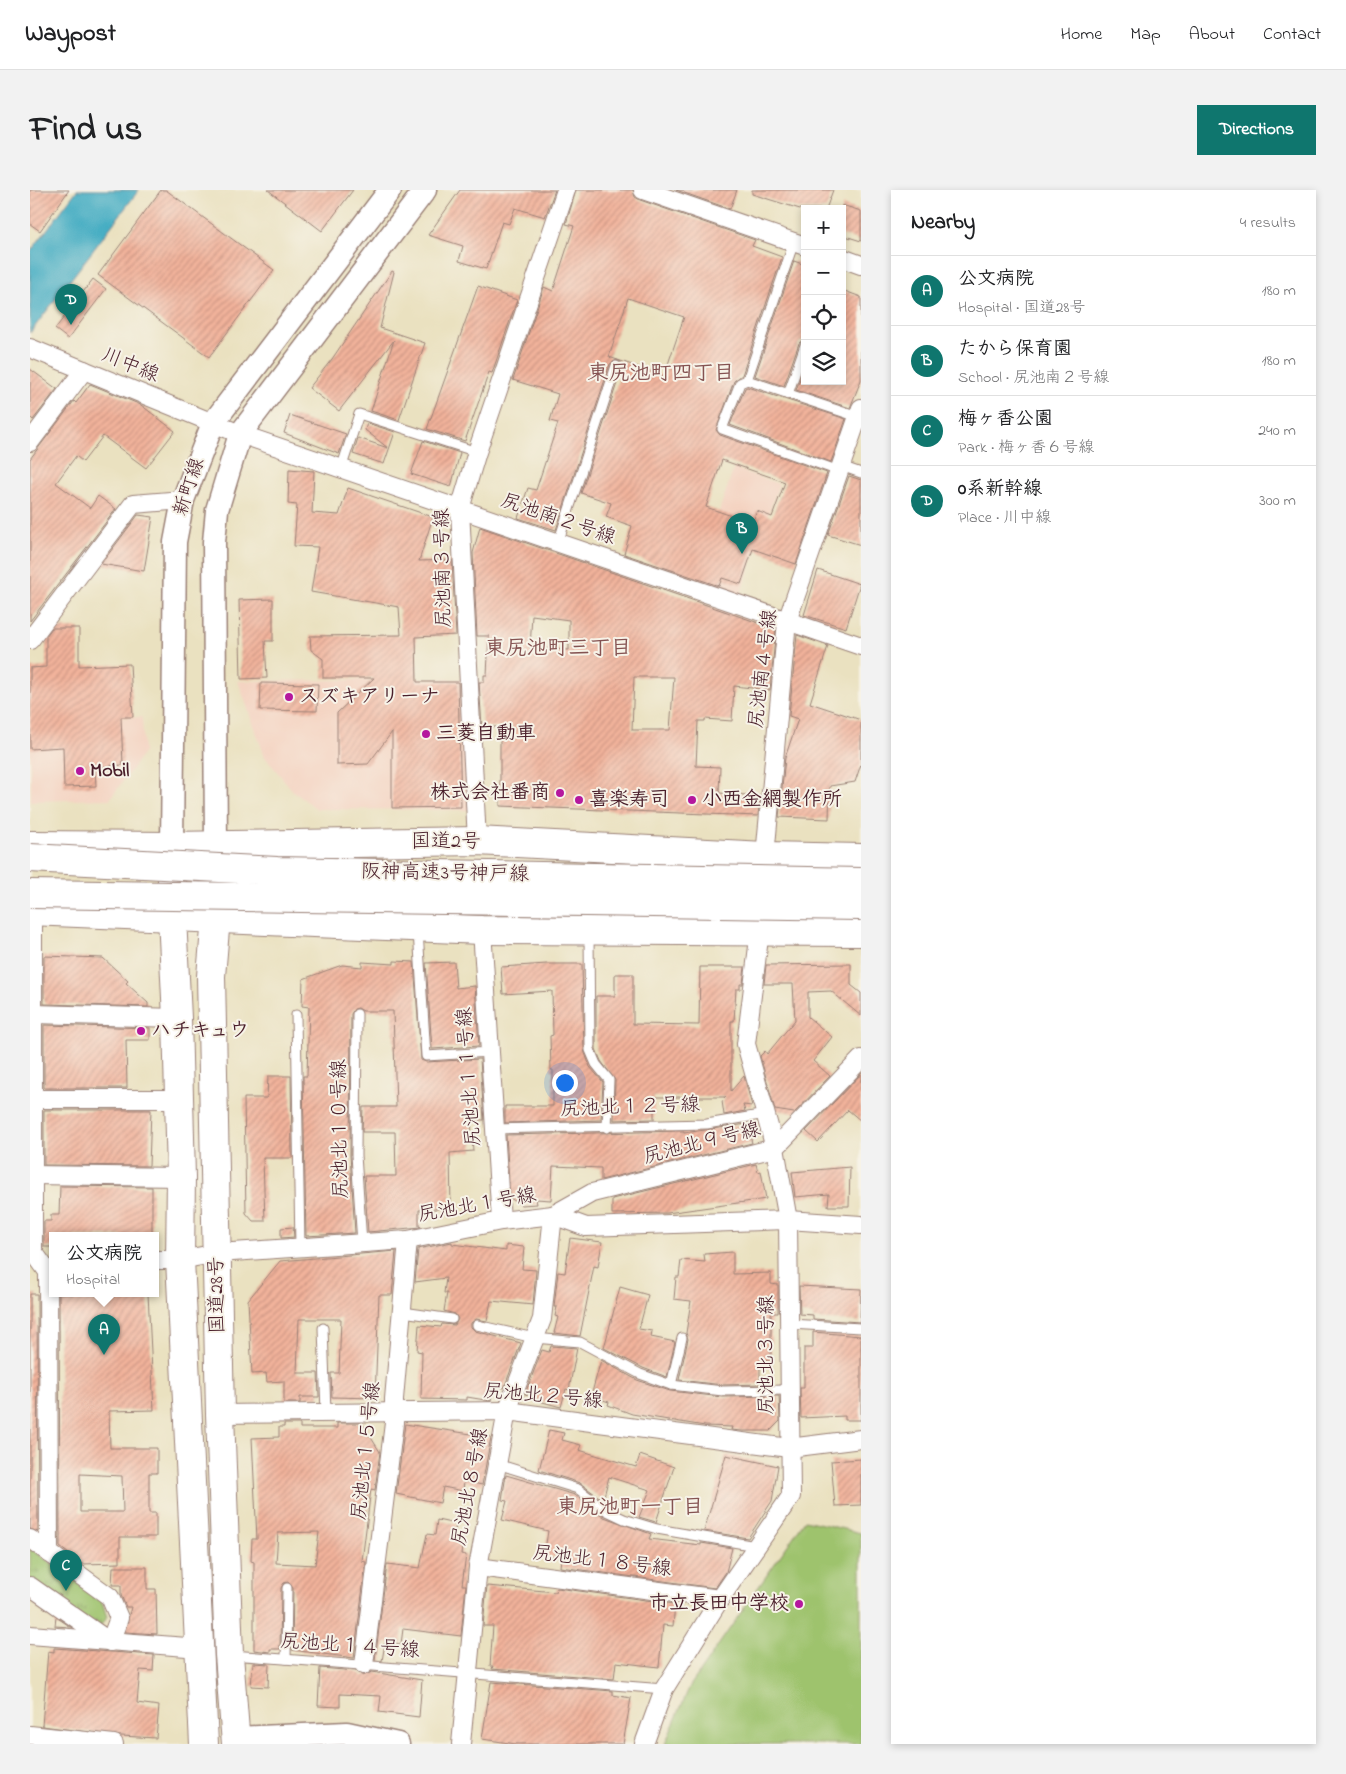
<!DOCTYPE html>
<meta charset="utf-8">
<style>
:root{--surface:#fff;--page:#f2f2f2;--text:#202124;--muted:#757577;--line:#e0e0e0;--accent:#0f766e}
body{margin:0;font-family:"Indie Flower","Klee One",sans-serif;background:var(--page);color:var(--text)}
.controls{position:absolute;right:15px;top:15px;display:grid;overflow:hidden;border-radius:0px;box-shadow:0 2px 8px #0003}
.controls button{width:45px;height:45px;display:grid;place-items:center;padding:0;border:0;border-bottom:1px solid var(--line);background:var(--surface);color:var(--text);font:25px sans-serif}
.you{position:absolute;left:534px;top:892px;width:18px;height:18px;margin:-12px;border:4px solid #fff;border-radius:50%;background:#1a73e8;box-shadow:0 0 0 8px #1a73e833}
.badge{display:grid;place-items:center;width:32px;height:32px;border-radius:50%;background:var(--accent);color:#fff;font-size:16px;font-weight:700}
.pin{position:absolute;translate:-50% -41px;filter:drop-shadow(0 1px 2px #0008)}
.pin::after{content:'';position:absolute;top:26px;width:18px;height:15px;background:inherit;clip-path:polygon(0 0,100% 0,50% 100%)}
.popup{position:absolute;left:19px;top:1042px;width:110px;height:65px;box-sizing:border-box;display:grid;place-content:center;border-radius:0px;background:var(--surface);filter:drop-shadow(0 1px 4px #0005);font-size:16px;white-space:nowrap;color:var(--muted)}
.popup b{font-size:19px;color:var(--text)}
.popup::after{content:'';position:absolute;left:50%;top:100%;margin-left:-10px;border:10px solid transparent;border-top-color:var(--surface)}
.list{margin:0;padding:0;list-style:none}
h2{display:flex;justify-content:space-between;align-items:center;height:65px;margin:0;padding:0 20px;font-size:21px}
h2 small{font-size:16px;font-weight:400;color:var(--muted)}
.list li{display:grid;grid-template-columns:32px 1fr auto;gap:15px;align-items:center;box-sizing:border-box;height:70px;padding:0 20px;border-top:1px solid var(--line)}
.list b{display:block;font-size:19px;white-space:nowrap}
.list p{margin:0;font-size:16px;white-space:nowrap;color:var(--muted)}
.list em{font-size:16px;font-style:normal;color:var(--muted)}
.icon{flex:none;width:28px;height:28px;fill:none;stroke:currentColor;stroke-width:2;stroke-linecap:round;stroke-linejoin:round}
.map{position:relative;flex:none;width:831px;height:1554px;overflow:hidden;border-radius:0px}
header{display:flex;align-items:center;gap:30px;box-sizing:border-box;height:70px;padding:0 25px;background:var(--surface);border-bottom:1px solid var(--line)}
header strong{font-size:24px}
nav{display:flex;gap:28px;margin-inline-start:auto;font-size:18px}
.intro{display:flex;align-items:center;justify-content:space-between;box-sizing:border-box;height:120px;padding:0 30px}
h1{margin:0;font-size:35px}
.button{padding:12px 22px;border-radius:0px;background:var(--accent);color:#fff;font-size:18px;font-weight:700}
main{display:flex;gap:30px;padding:0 30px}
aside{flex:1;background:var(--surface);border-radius:0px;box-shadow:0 2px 8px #0003}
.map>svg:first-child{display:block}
.built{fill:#f4d3c1}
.park{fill:url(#park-tufts);stroke:#74714c}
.pitch{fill:#9ec36d;stroke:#74714c}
.water{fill:#42acc2;stroke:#466676}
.building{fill:url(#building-hatch);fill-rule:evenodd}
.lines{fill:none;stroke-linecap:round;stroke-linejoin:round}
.service-casing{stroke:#9a8076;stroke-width:11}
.minor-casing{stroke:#9a8076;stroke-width:20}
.tertiary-casing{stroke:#9a8076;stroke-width:25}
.trunk-casing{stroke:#9a8076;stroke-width:30}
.service{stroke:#fff;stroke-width:9}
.minor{stroke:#fff;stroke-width:18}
.tertiary{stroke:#fff;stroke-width:22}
.trunk{stroke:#fff;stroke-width:28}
.motorway-bridge-casing{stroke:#9a8076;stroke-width:30;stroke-linecap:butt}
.motorway-bridge{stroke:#fff;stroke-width:28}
.poi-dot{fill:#b5179e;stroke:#f7f3e8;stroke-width:2}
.labels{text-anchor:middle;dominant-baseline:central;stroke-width:4;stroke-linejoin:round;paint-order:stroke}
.street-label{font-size:20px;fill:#4a1f2b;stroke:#f7f3e8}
.poi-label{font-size:20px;font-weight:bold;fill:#4a1f2b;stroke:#f7f3e8;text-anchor:start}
.neighbourhood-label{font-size:21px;font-weight:bold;fill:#855352;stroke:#f7f3e8}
</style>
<header>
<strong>Waypost</strong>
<nav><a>Home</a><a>Map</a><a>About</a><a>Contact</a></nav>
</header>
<div class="intro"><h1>Find us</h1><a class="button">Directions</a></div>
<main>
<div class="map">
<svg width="831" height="1554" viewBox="0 0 831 1554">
<defs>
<pattern id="park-tufts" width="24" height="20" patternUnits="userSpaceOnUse" patternTransform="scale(1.25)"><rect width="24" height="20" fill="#9ec36d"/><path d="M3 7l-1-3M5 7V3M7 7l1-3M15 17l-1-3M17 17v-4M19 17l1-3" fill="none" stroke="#839e5a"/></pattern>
<pattern id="building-hatch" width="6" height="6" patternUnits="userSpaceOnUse" patternTransform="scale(1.25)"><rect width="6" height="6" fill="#f2b39b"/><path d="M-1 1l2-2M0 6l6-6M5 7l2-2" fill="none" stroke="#c6917f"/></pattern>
</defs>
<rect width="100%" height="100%" fill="#f7f3e8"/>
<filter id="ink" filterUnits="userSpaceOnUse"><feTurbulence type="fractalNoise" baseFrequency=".02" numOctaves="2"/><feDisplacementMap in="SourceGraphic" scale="10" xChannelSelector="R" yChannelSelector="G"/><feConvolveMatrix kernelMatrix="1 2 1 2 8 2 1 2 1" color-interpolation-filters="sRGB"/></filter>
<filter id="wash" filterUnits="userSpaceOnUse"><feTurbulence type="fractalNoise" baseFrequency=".0096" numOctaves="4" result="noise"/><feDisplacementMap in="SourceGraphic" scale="20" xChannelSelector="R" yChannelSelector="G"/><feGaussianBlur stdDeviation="1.12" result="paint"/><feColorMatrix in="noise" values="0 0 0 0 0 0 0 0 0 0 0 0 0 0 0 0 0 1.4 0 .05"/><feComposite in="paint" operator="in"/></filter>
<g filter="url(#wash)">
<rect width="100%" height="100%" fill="#eae1c0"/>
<g class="built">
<polygon points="704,278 749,294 710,405 665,390"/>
<polygon points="432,489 439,620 287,619 264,602 235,567 208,491"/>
<polygon points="112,527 114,562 80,609 1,611 0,532"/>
</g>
<polygon class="park" points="0,1358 71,1409 77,1427 67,1440 0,1393"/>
<polygon class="pitch" points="775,1330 831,1343 831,1554 635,1554 660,1496"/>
<polygon class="water" points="47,0 109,0 0,143 0,62"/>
<g id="blocks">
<g class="building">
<polygon points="0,0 39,0 10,41 0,34"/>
<polygon points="131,0 136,0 244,80 179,167 68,85"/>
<polygon points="238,0 323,0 292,41"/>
<polygon points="430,0 525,0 515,27 485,18 479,34 472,32 456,79 429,71 433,56 398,45"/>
<path d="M546,0H603L605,7L610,10L725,50L722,56L752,67L712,185L704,191L686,240L690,245L797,283L766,374L723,359L711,394L692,388L689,396L594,364L602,336L576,327L581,313L551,303L592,178L591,172L587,170L580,174L526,340L488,328L498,298L506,300L528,233L520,231L528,204L483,190L514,97L523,101L544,36L536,34ZM598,108L654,127L634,186L579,167ZM692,270L755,292L742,327L727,321L722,333L676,317Z"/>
<polygon points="646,0 707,0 700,19"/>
<polygon points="722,0 803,0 796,19 770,19 722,4"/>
<polygon points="812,15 831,21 831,51 812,45"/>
<polygon points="764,71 775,75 775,149 769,153 754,196 725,186"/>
<polygon points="362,81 364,82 350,138 395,153 369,230 341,221 364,150 309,221 279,198 302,169"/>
<polygon points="63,89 76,99 38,149 25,139"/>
<polygon points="448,96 487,110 462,183 459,182 435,251 397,239"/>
<polygon points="812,100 831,107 831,190 820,218 766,200 775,175 775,191 812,191"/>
<polygon points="0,179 27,199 3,230 0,227"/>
<polygon points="60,194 111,215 145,241 116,278 73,246 53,272 46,266 26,293 60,318 68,306 86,319 0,431 0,269 44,211 46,213"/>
<polygon points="717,197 816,229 801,272 700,235 715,198"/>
<polygon points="260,225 316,244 309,264 254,243"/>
<polygon points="337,233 365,242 354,274 323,264 328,248 358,258 335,240"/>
<polygon points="393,251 430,263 421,297 381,284"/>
<polygon points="259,279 284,281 282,323 309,325 318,298 403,327 389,371 422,370 426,445 386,447 387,492 428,492 431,617 362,618 362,542 338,574 307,575 307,523 344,488 293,488 293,469 281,460 280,446 371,445 369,417 281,402 288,357 264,356 267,315 258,314"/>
<polygon points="819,286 831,290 831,355 798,345"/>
<polygon points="108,325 123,327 114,381 71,374"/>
<path d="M450,337L746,439L740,500L704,496L702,531L675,529V531H668L666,576L690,577L689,603L730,606L728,626L470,616V537H452L449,492H454V485H457L459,446H447L443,363ZM502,425L539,430V460L500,458ZM604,487H644L640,540H602Z"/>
<polygon points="788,380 830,394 816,438 774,425"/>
<polygon points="243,409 243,451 235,451 237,488 211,489 209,410"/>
<polygon points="22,438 49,438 49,476 100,474 103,527 91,527 93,575 65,577 66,596 34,597 33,557 0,559 0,478 16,477 16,446"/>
<polygon points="767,445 798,456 780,513 831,530 831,574 825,592 800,596 799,629 749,627 755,568 768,529 759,526"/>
<polygon points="231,493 288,494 287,521 230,520"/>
<polygon points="14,766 73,768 98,791 96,793 118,813 118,817 14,814"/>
<polygon points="364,771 384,772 391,870 396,872 450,869 454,930 441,930 443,961 420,963 421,1018 389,1020 389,1036 391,1037 338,1042 334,986 366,986 365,942 332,942 333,917 366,917 363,821 333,821 328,818 324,819 321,824 320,965 325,1043 276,1046 273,886 277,886 279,817 272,816 273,789 312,775 332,777 332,772 364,774"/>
<polygon points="424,772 426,798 445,796 449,856 402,859 396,773"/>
<polygon points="517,774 552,774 554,860 560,877 573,892 571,930 475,933 475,916 523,916 523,880 521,880 520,846 523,845 522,801 473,804 471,777"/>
<polygon points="821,774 821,795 831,803 831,826 801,801 778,802 778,827 802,847 783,871 800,886 764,923 745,920 730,866 735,861 737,864 765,830 763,794 734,794 736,775"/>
<polygon points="670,777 715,777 713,794 710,794 710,799 706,799 704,831 701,831 701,901 714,886 722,916 713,915 715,921 694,925 692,911 696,907 624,907 624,929 584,930 585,890 571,871 566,859 566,806 585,806 585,784 603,784 603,834 669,835"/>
<polygon points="14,835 120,838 120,850 96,850 97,898 14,898"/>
<polygon points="831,884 831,931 818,920 788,952 776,941"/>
<polygon points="238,886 261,886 262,968 233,968 235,1031 223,1031 216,1023 214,908 237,908"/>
<polygon points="14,920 121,920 119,976 14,975"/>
<polygon points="717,934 722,953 571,990 571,978 523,976 521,1010 506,1009 507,1014 491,1015 480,1008 476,945 654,941 654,943"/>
<polygon points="726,974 728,982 731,981 736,1009 637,1023 582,1024 582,1009"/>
<polygon points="820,977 819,1016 798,1016 799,1004 765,1007 762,982"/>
<polygon points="30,996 122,997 122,1046 23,1046 23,1057 14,1057 14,1031 21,1031 21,1025 29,1025"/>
<polygon points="263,1037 264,1047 251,1048 251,1038"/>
<polygon points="540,1048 572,1052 568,1077 564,1076 550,1146 524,1143 528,1127 525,1126 527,1117 524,1117 528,1082 535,1083"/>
<polygon points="422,1052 422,1054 476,1061 476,1055 494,1057 492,1079 506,1080 503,1115 461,1111 457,1131 446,1129 441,1133 441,1137 445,1141 491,1153 474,1198 463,1194 461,1211 437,1207 437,1210 391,1209 392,1162 387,1161 389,1135 411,1137 412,1134 425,1135 428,1129 425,1124 414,1121 417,1103 414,1103 416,1088 385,1092 388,1059"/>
<polygon points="366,1061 362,1105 349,1105 345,1208 302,1207 301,1183 309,1183 311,1129 269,1129 267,1183 288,1183 289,1207 270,1207 270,1213 254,1213 254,1191 237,1192 236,1183 222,1184 218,1110 250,1071"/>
<polygon points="703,1062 703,1084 741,1083 741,1094 748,1095 748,1123 741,1123 741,1171 730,1170 730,1194 693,1195 649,1190 658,1149 656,1143 661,1111 644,1109 646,1087 649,1087 651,1070 675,1072 674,1064"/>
<polygon points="769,1096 831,1099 830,1132 783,1129 783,1125 770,1124"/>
<polygon points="590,1097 618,1105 609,1139 622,1141 621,1147 645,1152 637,1187 613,1178 574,1158"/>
<polygon points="0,1104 7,1104 8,1342 0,1339"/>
<path d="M29,1104H118L124,1220L79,1221L80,1258H127V1283H119V1323H126V1347H90V1373L52,1374L30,1357ZM50,1284L92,1286L93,1322H50Z"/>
<polygon points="783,1142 831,1146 831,1230 815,1230 815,1226 771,1228 770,1198 774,1198 774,1158 783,1158"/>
<polygon points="521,1156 547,1158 539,1200 536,1199 531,1217 505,1210 506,1208 495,1204 512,1160 519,1162"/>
<polygon points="571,1170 607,1190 640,1201 692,1207 749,1206 750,1231 740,1241 712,1241 701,1240 702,1237 675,1236 602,1224 578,1215 579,1212 561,1206"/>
<path d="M307,1233H332L350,1262L345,1300L341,1299L332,1371L336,1372L324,1468L262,1460L263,1398L258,1392L254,1393L251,1398L250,1459H240V1462L224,1460V1372L221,1371L222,1349H227L222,1248L249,1247V1237H254V1234H270V1238H307ZM289,1342L285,1375L246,1373L248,1343Z"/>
<polygon points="375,1234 461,1247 452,1295 434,1291 433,1301 413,1297 410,1313 366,1304"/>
<polygon points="519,1240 534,1243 532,1250 551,1255 549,1260 606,1277 610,1265 644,1277 626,1332 609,1327 620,1300 579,1287 573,1310 550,1293 509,1280"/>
<polygon points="696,1265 748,1276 742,1311 718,1348 674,1341"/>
<polygon points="831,1269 831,1315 805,1316 801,1271"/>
<polygon points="476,1285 545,1305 574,1327 621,1344 619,1349 671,1355 671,1353 702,1358 696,1382 685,1398 530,1377 531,1368 514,1366 518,1341 472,1330 477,1311 472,1310"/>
<polygon points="407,1330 426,1334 424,1347 433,1348 431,1364 436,1365 432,1395 436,1395 431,1446 373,1439 371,1454 355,1453 352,1471 345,1470 357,1374 390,1378 397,1344 405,1345"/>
<polygon points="83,1377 117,1377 117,1399 126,1399 127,1444 95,1442 101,1417 96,1417 91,1405 91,1395 82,1395"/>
<polygon points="457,1396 526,1402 527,1398 645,1414 643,1436 633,1435 629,1477 586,1472 584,1489 462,1479 463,1476 460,1476 463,1436 453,1436"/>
<polygon points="26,1427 41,1437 25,1436"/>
<polygon points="24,1458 124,1465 123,1481 110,1480 107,1513 129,1516 126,1548 91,1546 12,1536 18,1461 24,1462"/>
<polygon points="223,1473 239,1474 238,1497 221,1496"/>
<polygon points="290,1478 326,1481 333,1486 342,1482 392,1490 389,1527 349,1522 351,1506 310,1504 310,1517 288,1516"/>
<polygon points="461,1492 583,1501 583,1505 601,1508 593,1554 486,1554 452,1549"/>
</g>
</g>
</g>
<g filter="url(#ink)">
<use href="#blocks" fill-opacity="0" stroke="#9a8076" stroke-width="1"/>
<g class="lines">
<defs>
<g id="service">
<polyline points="764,52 717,190 828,227"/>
<polyline points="717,190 710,193 692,239 809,281"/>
<polyline points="758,204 775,155"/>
<polyline points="811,276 831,283"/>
<polyline points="311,279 329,224 447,262"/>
<polyline points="528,353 586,176"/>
<polyline points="388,741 396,866 460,862"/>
<polyline points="559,744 560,860 566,874 579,890 577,938"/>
<polyline points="327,824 326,965 332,1053"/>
<polyline points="266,825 270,1057"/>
<polyline points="465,939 677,934 736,924"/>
<polyline points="373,1122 422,1129"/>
<polyline points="759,1134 831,1138"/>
<polyline points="447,1135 504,1148 550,1152 610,1184 641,1195 693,1201 759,1200"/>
<polyline points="293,1138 296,1223"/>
<polyline points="641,1195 652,1148"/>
<polyline points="467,1274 548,1299 577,1321 594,1329 627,1339 726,1356"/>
<polyline points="202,1465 634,1499"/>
<polyline points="256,1469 257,1398"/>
</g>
<g id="minor">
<polyline points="613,0 775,56"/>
<polyline points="812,68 831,75"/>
<polyline points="0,158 210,244 831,456"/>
<polyline points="0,252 54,180"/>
<polyline points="0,450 103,314 153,310"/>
<polyline points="447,651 430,319 447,262 536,0"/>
<polyline points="735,666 757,431 831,218"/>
<polyline points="3,721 3,1061 18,1082 19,1363"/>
<polyline points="452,740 471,1031"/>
<polyline points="4,824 147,828"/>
<polyline points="4,909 149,909"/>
<polyline points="0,985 151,987"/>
<polyline points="523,1025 562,1003 745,958 831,869"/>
<polyline points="125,1070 150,1070 188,1063 378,1050 471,1031 523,1025 556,1037 758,1030 831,1035"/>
<polyline points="190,1224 477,1221 759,1258 831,1249"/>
<polyline points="0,1349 80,1407 89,1428 80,1452 0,1396"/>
<polyline points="448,1377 690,1409"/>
<polyline points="0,1445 170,1458"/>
<polyline points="334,1475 364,1233 364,1209 378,1050"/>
<polyline points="0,1545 84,1554"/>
<polyline points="431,1554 448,1377 477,1221 512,1129 523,1025"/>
<polyline points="614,1554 634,1499 690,1409 761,1306 758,1030 745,958 716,854 730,740"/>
</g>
<g id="tertiary">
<polyline points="186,655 184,352 187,320 210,244 395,0"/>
<polyline points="142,656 145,352 153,310 183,233 360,0"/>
<polyline points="206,1548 317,1543 368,1554"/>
</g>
<g id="trunk">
<polyline points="0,655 142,656 447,651 735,666 831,668"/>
<polyline points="186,655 186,728 181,786 190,1224 199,1465 206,1554"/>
<polyline points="142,656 142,727 147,828 151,987 150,1070 174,1554"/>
<polyline points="0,721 452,740 831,742"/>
</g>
</defs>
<use href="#service" class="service-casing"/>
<use href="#minor" class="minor-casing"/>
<use href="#tertiary" class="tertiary-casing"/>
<use href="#trunk" class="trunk-casing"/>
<use href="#service" class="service"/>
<use href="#minor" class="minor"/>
<use href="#tertiary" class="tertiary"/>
<use href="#trunk" class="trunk"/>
<defs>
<g id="motorway-bridge">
<polyline points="0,668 247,681 831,692"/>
<polyline points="0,704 831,716"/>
</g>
</defs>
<use href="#motorway-bridge" class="motorway-bridge-casing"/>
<use href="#motorway-bridge" class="motorway-bridge"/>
</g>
</g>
<g class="poi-dot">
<circle cx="259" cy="507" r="5"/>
<circle cx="396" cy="544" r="5"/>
<circle cx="50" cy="581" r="5"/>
<circle cx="530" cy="603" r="5"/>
<circle cx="549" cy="610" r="5"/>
<circle cx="662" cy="610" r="5"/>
<circle cx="111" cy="841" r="5"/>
<circle cx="769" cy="1414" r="5"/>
</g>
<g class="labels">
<g class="street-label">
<text transform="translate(100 176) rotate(22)">川中線</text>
<text transform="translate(160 297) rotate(-72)">新町線</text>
<text transform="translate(528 330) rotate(19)">尻池南２号線</text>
<text transform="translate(414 378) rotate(-91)">尻池南３号線</text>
<text transform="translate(734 479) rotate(-83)">尻池南４号線</text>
<text x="416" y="652">国道2号</text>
<text transform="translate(415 684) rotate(1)">阪神高速3号神戸線</text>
<text transform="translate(440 887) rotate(-94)">尻池北１１号線</text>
<text transform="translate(600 918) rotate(-2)">尻池北１２号線</text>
<text transform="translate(311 939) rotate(-91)">尻池北１０号線</text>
<text transform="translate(672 954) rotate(-14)">尻池北９号線</text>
<text transform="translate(447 1016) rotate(-10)">尻池北１号線</text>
<text transform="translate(188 1105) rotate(-91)">国道28号</text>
<text transform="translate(737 1165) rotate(-90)">尻池北３号線</text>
<text transform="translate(513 1207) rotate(5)">尻池北２号線</text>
<text transform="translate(337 1261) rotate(-84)">尻池北１５号線</text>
<text transform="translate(441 1297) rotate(-79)">尻池北８号線</text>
<text transform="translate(572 1372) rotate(7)">尻池北１８号線</text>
<text transform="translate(320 1457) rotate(4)">尻池北１４号線</text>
</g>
<g class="poi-label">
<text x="269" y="507">スズキアリーナ</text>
<text x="406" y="544">三菱自動車</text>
<text x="60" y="581">Mobil</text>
<text x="520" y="603" text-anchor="end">株式会社番商</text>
<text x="559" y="610">喜楽寿司</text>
<text x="672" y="610">小西金網製作所</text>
<text x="121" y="841">ハチキュウ</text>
<text x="759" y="1414" text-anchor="end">市立長田中学校</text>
</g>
<g class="neighbourhood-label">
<text x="631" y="184">東尻池町四丁目</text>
<text x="528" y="459">東尻池町三丁目</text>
<text x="600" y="1318">東尻池町一丁目</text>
</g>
</g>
</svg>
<div class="controls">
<button>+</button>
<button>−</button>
<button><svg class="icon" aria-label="locate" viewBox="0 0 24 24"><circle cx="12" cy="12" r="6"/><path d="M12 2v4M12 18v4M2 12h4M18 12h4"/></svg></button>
<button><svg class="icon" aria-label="layers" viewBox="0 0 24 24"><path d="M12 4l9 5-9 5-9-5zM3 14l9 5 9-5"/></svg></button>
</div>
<div class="you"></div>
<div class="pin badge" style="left:74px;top:1165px">A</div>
<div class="popup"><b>公文病院</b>Hospital</div>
<div class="pin badge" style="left:712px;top:364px">B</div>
<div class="pin badge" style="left:36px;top:1401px">C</div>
<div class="pin badge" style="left:41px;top:135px">D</div>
</div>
<aside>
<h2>Nearby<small>4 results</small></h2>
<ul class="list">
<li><span class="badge">A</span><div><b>公文病院</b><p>Hospital · 国道28号</p></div><em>180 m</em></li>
<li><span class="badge">B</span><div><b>たから保育園</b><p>School · 尻池南２号線</p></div><em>180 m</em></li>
<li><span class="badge">C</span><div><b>梅ヶ香公園</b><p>Park · 梅ヶ香６号線</p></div><em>240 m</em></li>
<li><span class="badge">D</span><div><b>0系新幹線</b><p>Place · 川中線</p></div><em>300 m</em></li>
</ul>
</aside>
</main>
